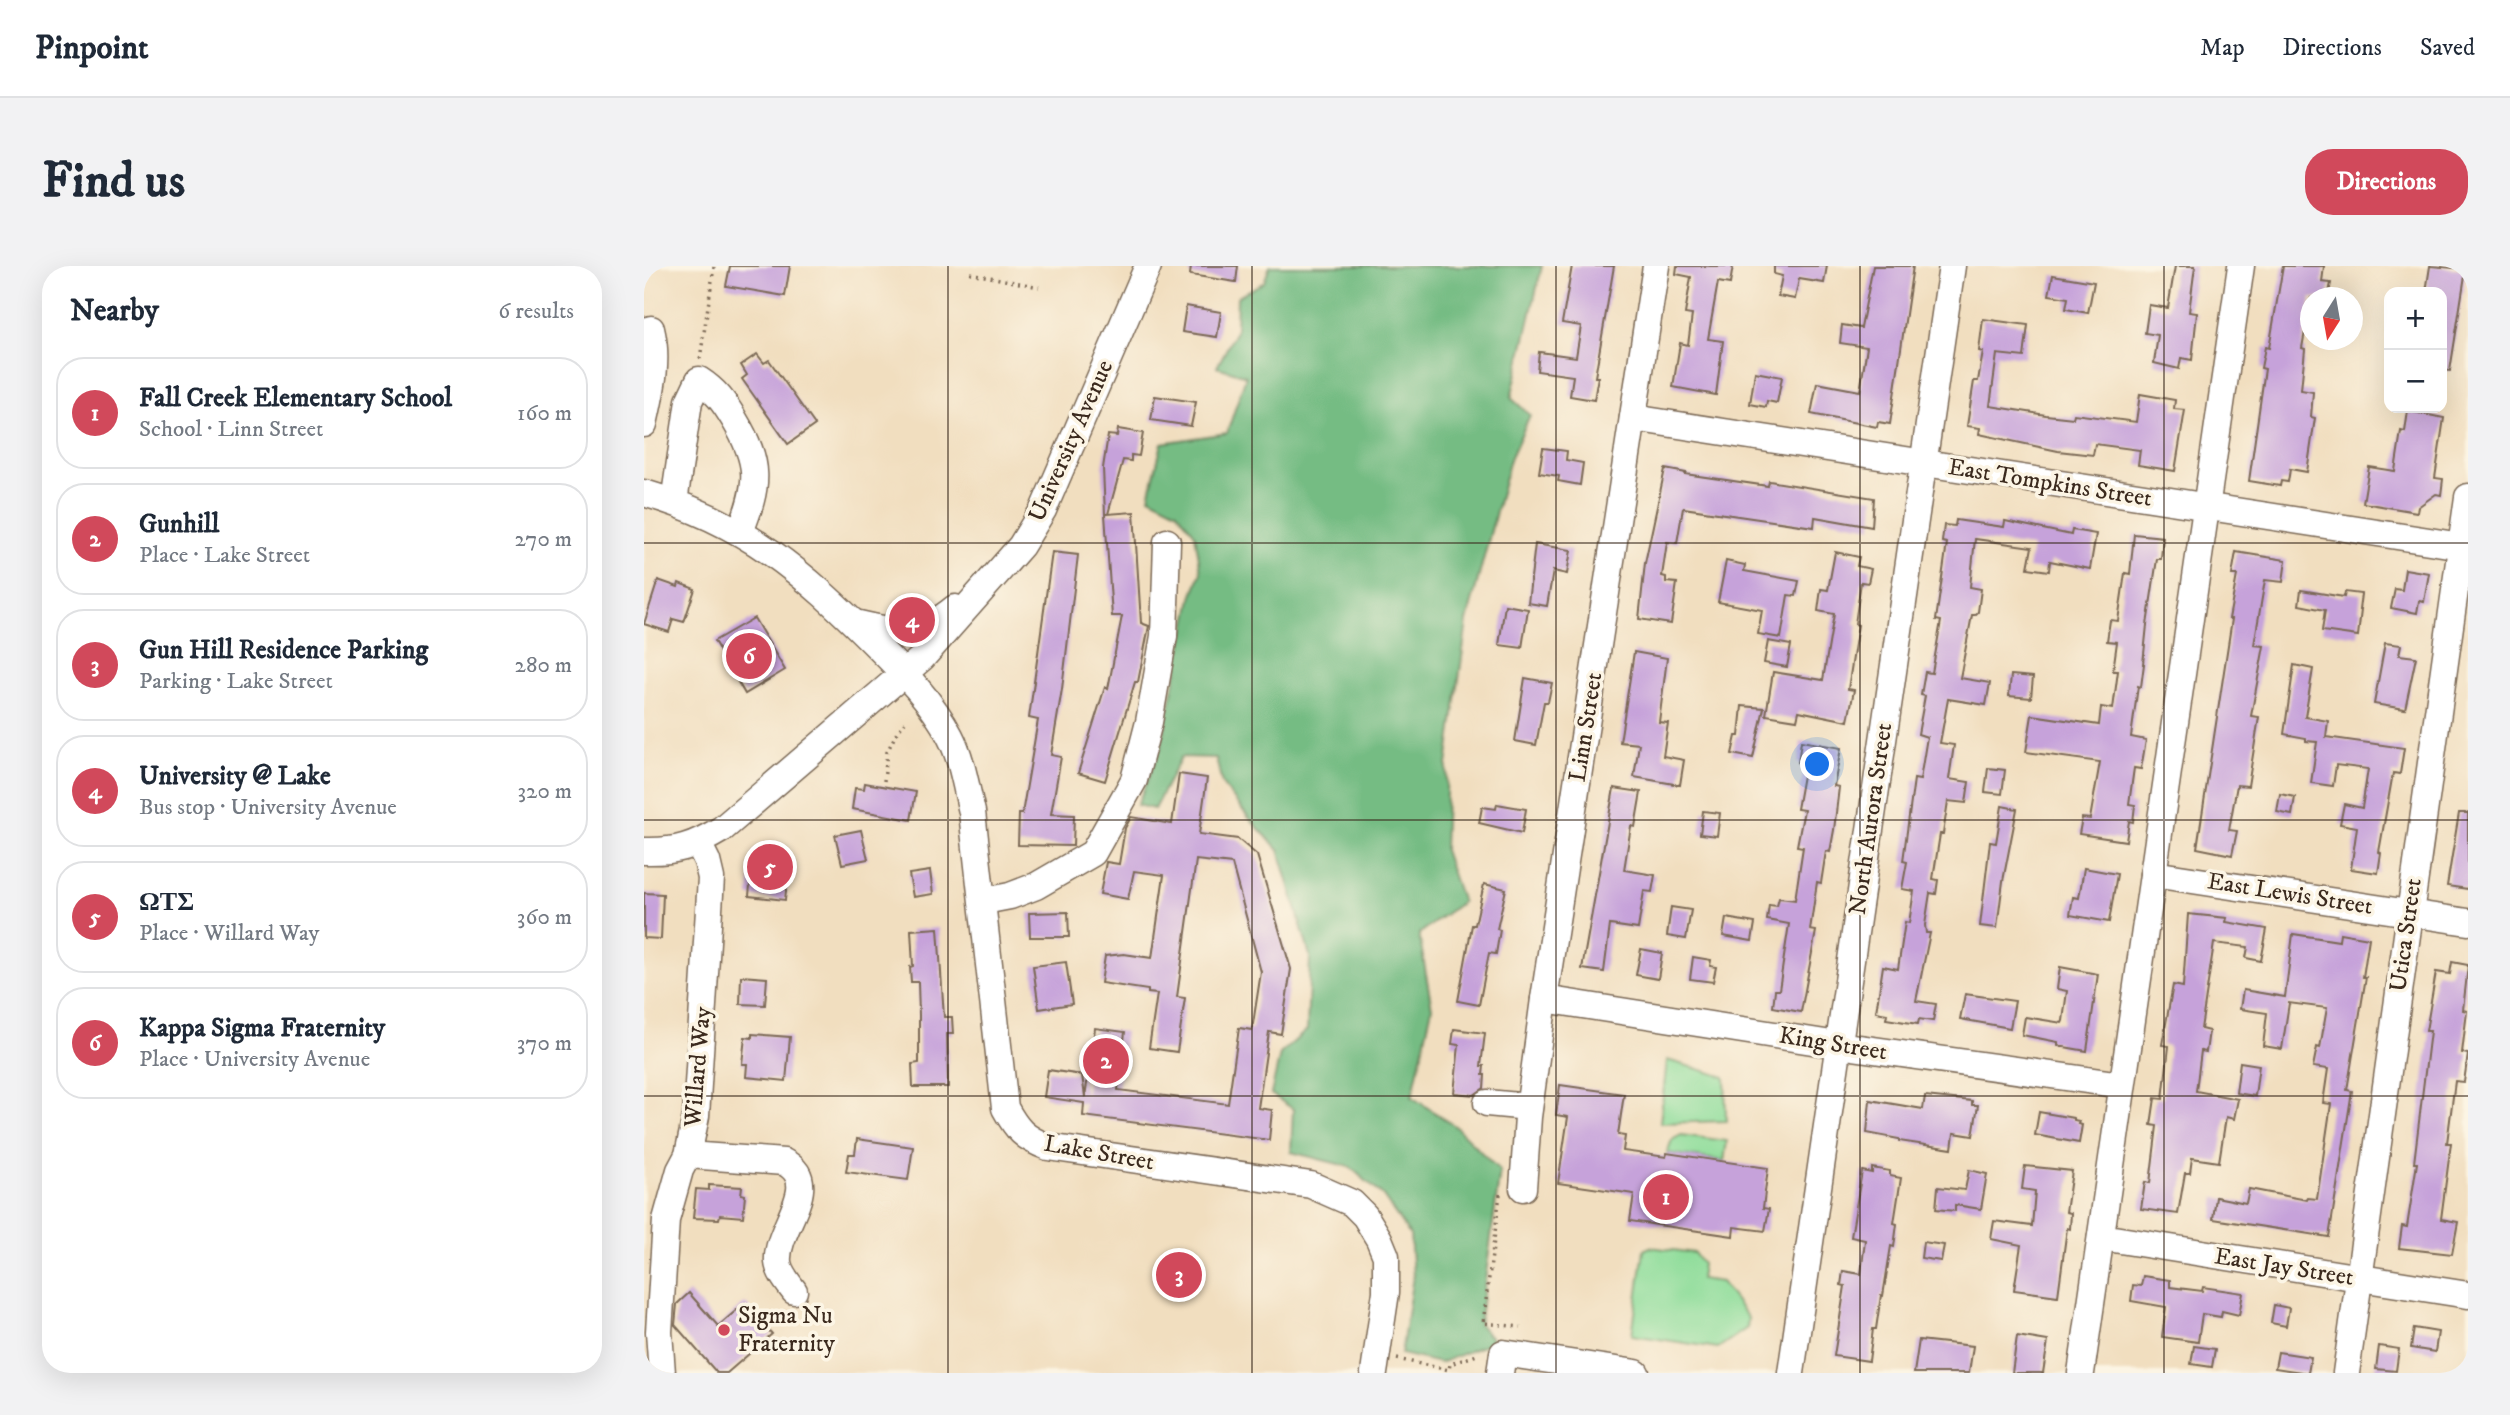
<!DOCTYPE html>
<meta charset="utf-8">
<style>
:root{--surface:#fff;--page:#f2f2f3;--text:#1f2937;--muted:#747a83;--line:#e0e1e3;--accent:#d1495b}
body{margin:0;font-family:"IM FELL DW Pica",serif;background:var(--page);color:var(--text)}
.controls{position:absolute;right:21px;top:21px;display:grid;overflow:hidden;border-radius:14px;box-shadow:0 7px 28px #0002}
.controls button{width:63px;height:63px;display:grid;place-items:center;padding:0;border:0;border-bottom:2px solid var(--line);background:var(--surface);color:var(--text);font:35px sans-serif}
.compass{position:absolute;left:1656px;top:21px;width:63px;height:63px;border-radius:50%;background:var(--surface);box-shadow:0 7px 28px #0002;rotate:191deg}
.you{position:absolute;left:1174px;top:499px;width:24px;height:24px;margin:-18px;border:5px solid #fff;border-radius:50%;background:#1a73e8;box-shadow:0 0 0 10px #1a73e833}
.badge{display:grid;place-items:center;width:46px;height:46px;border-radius:50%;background:var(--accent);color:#fff;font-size:23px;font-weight:700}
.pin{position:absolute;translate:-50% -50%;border:4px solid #fff;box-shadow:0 2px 7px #0006}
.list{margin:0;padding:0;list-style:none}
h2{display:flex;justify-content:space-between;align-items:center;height:91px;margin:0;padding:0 28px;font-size:30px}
h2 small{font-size:23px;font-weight:400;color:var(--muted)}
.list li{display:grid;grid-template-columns:46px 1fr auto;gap:21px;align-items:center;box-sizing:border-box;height:112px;margin:0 14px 14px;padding:0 14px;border:2px solid var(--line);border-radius:28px}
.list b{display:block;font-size:26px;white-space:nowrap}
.list p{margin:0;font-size:23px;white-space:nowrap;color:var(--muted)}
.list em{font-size:23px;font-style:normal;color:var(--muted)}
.map{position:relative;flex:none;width:1824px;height:1107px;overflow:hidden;border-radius:28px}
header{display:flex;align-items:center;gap:42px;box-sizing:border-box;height:98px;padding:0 35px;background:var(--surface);border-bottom:2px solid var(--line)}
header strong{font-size:33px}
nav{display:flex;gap:38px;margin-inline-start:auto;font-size:24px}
.intro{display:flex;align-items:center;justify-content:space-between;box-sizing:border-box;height:168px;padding:0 42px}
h1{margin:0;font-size:49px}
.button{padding:18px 32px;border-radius:28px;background:var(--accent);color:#fff;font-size:24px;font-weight:700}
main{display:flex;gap:42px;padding:0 42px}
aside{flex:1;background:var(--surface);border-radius:28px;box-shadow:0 7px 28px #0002}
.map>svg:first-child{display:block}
.green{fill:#90dd9b;stroke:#66845c;stroke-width:2}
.forest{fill:#74bc83;stroke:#587350;stroke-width:2}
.building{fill:#c6a2da}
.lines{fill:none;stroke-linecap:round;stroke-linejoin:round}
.minor-casing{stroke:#7b6956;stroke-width:29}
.path{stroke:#7b6956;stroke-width:3.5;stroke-dasharray:2 5;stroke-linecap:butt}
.minor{stroke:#fff;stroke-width:26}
.grid{fill:none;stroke:#3b2a1e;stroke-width:2;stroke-opacity:0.55}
.poi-dot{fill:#d1495b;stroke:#fcf5e5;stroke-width:2.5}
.labels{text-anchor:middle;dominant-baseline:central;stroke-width:7;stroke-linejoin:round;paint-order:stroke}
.street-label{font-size:24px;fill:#3b2a1e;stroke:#fcf5e5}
.poi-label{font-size:24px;fill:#3b2a1e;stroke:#fcf5e5;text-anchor:start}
</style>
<header>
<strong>Pinpoint</strong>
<nav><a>Map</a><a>Directions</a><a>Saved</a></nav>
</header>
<div class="intro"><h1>Find us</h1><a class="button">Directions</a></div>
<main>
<aside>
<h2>Nearby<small>6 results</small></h2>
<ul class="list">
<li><span class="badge">1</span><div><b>Fall Creek Elementary School</b><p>School · Linn Street</p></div><em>160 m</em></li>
<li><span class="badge">2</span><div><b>Gunhill</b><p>Place · Lake Street</p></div><em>270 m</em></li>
<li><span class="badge">3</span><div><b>Gun Hill Residence Parking</b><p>Parking · Lake Street</p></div><em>280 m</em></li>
<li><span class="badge">4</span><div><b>University @ Lake</b><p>Bus stop · University Avenue</p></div><em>320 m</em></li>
<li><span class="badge">5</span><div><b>ΩΤΣ</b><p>Place · Willard Way</p></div><em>360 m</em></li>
<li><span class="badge">6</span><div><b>Kappa Sigma Fraternity</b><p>Place · University Avenue</p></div><em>370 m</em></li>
</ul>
</aside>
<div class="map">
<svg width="1824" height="1107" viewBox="0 0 1824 1107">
<rect width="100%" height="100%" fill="#fcf5e5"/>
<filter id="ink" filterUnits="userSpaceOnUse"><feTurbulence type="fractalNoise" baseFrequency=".0143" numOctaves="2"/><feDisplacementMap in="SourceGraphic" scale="14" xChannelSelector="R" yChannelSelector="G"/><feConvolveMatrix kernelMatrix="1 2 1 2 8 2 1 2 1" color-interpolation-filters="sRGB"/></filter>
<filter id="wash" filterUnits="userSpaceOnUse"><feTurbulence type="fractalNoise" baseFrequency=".00686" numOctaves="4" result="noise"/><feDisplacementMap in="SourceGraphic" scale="28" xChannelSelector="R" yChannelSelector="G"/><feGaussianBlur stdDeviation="1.57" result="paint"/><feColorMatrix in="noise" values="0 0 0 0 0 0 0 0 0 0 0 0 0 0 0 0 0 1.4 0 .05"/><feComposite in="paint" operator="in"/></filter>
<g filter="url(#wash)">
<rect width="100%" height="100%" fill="#f1debf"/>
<g class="green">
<polygon points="1023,794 1081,811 1082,855 1016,857"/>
<polygon points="1037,869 1083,875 1080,895 1023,887 1028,874"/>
<polygon points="1006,981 1050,987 1058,998 1056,1013 1077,1016 1104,1052 1103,1062 1074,1082 988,1069 1000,984"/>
</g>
<polygon class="forest" points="626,0 898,0 867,132 886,149 866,193 823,355 803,499 800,584 818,636 775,668 788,742 768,831 811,860 856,905 835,1059 852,1077 835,1081 796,1097 757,1088 769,1010 766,969 738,929 706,901 647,886 649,843 627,828 636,788 663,764 666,690 635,584 606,553 578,518 572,492 537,491 510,543 493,539 517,482 548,332 557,306 551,268 533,245 505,231 518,177 583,167 602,110 573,101 592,65 593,31 620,16"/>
<g id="blocks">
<g class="building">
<polygon points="86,0 146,0 141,30 82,20"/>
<polygon points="547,0 594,0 592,16 546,9"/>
<polygon points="928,0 970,0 951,111 954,111 950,134 926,130 929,110 893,105 895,86 932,91 937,60 918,57"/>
<polygon points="1033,0 1089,0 1086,18 1074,16 1064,73 1079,75 1072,129 1029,121 1036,77 1044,79 1048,49 1041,48 1047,11 1032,8"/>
<polygon points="1130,0 1183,0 1180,17 1155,13 1151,33 1134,30 1138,10 1130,8"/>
<polygon points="1229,0 1269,0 1246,158 1234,156 1233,161 1167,148 1173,117 1216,125 1223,81 1196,77 1198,59 1217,62"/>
<polygon points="1531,0 1551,0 1545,46 1553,47 1548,94 1537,92 1535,103 1510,97 1514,69 1501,67 1505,39 1524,42"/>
<polygon points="1639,0 1680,0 1678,16 1687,17 1684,32 1667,32 1658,82 1661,83 1657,124 1669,126 1667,151 1671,152 1663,206 1646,203 1644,216 1637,215 1636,220 1605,215 1621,103 1617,102 1621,81 1625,82"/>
<polygon points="1786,0 1822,3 1806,105 1798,104 1798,26 1782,26"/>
<polygon points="1409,9 1450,16 1444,47 1422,43 1424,32 1405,29"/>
<polygon points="542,40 577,46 573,71 538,66"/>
<polygon points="1339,53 1384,59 1380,91 1353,88 1346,140 1402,149 1429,152 1430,148 1492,156 1496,128 1531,134 1530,143 1541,144 1531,205 1494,199 1496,184 1451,178 1449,189 1414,185 1335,168 1336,162 1323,160 1330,115 1334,115 1339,86 1335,85"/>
<polygon points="113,88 120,97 125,94 171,159 144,178 98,113 103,109 97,99"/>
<polygon points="1111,106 1138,111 1133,137 1123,135 1122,141 1106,138"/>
<polygon points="511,130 552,136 547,160 507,154"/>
<polygon points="1764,145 1800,152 1791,212 1799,213 1797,229 1792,228 1774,241 1773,246 1719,237 1725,201 1751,205 1757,165 1761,166"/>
<polygon points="474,163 499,167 495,190 487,189 487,195 479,194 464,248 490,246 497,357 505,360 494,416 491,416 461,515 434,507 461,421 464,423 478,350 468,350 461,248 464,248 461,248 459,202 464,169 473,170"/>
<polygon points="899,182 923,185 922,194 939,197 936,219 914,215 915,210 895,207"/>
<polygon points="1021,203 1042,207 1041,208 1124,220 1125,215 1230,232 1228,261 1171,251 1170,261 1039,242 1033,277 1023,276 1018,310 1022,311 1022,316 1033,317 1027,358 995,353 1001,297"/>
<polygon points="1312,254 1360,261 1361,255 1427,269 1428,264 1452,268 1446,303 1406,295 1405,305 1384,302 1388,281 1331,273 1326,321 1337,323 1334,346 1331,349 1328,349 1316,412 1346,417 1342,439 1304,433 1296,477 1310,479 1305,513 1325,516 1322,537 1304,535 1299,568 1296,568 1289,613 1294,614 1292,628 1286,627 1281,659 1282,667 1286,667 1272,735 1292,738 1289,755 1275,753 1274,758 1242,753 1243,748 1232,746 1239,700 1254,703 1261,656 1265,657 1270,625 1258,623 1263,596 1259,595 1270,513 1276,514 1283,471 1274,468 1281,430 1277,429 1281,406 1288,407 1297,355 1292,354 1303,277 1298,276 1300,259 1311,260"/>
<polygon points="1490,268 1519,271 1517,293 1513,293 1503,359 1499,398 1500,398 1497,421 1494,420 1487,471 1502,474 1497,503 1490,502 1485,538 1491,539 1489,556 1485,555 1482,575 1435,568 1438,552 1446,553 1456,496 1382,486 1388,449 1455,459 1457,441 1469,443 1474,405 1469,405 1473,376 1463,375 1466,354 1474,355 1481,307 1486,308"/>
<polygon points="891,278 927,284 923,308 909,305 903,340 884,337"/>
<polygon points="408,286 434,289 418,423 407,489 417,491 407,548 430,549 429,580 374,579 375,548 378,548 394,454 385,452"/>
<polygon points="1191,286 1215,291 1213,300 1227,303 1224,317 1217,316 1211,358 1214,359 1204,423 1210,424 1204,455 1155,445 1153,454 1122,449 1129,406 1179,414 1190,348 1174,345 1177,323 1184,324"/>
<polygon points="1592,286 1642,294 1639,316 1621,314 1610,379 1620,380 1607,450 1615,451 1604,520 1593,519 1585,564 1593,565 1588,589 1553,582 1588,353 1585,353 1593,309 1588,309"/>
<polygon points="1082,295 1101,299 1100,305 1155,315 1152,330 1144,329 1137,372 1114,368 1118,344 1074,336"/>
<polygon points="1761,303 1785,307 1780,336 1775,335 1773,347 1747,342 1751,323 1758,324"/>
<polygon points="14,314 34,321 35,317 51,323 40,356 29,353 25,366 0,358"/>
<polygon points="1657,324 1700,331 1701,326 1717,328 1715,344 1717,344 1714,370 1678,365 1681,344 1655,339"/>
<polygon points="861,339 884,343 878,382 855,379"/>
<polygon points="110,352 141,404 101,428 70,375"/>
<polygon points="1124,375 1147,379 1143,401 1120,397"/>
<polygon points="1741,377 1757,379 1755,389 1772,391 1761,443 1730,438"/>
<polygon points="990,386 1023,392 1015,456 1024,457 1019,490 1040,494 1036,519 990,511 995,478 976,476"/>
<polygon points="1650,399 1669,403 1661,451 1684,455 1682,471 1760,482 1756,508 1749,507 1735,586 1737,587 1734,607 1707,603 1713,561 1696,558 1700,538 1718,542 1724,503 1692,499 1689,520 1667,517 1673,476 1662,475 1662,472 1640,468"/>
<polygon points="1367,409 1389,411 1387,432 1365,430"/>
<polygon points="881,412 908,417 904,436 900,436 892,479 871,475"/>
<polygon points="1098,440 1120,442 1109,492 1088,488 1092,470 1095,470"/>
<polygon points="1157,475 1197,482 1190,520 1195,521 1190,564 1186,586 1182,585 1177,617 1173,616 1166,664 1172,665 1157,746 1129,741 1131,724 1135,724 1145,658 1123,654 1125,639 1133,640 1135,632 1151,634 1159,581 1153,580 1160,544 1153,543 1161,498 1154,497"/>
<polygon points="1344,502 1361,504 1358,528 1341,526"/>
<polygon points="535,508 563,512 555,568 594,573 613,589 647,703 637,768 625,766 614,842 628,844 625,874 439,850 440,837 400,831 404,804 438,809 441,831 451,762 481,766 474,824 584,838 595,762 608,764 617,706 588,598 552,594 533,731 541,732 533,786 505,782 513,728 504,727 504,724 457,717 461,690 480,688 508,692 520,609 490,605 484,633 456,628 462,596 475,598 481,562 487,551 528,558"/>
<polygon points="221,517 272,526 267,554 208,543 211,522 220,523"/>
<polygon points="970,522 997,526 991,561 987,560 980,604 1011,609 1008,626 1000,625 994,663 966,659 960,706 938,703"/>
<polygon points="1636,528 1651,531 1648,549 1633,546"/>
<polygon points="853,538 882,543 878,567 835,557 838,541 852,543"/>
<polygon points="1358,540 1373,543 1359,615 1353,662 1336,660 1346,576 1352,577"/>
<polygon points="1059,545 1076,547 1073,570 1056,568"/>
<polygon points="1815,547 1824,547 1824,623 1803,620"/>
<polygon points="217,564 224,593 198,598 191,569"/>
<polygon points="109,586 146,590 141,634 105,630"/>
<polygon points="1440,602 1473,608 1465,656 1426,649 1429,631 1435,632"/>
<polygon points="286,605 289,628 269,631 265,608"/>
<polygon points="840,618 862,623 853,663 856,664 852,688 845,687 835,739 814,735 828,659 831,659"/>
<polygon points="0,627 19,628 17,673 0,672"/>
<polygon points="1027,641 1047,644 1042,673 1023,670"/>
<polygon points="424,646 425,671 386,671 385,647"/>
<polygon points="1544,648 1583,652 1582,656 1623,663 1617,695 1602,692 1604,681 1570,677 1557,763 1565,765 1562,786 1557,785 1552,825 1594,833 1590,853 1582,851 1575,896 1548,892 1546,907 1541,907 1534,948 1497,943 1501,916 1506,917 1513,860 1507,859 1511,832 1519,833 1525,780 1518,779 1529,719 1539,721"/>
<polygon points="1082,652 1111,657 1108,675 1079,670"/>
<polygon points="294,662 300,751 308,751 309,768 303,768 304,821 269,821 268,798 275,797 275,749 274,716 267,716 266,701 269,700 267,664"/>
<polygon points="1696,667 1725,672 1719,711 1722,711 1703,824 1708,825 1685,971 1569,953 1572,931 1602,937 1605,923 1663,934 1664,932 1673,933 1687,838 1679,837 1684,803 1669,801 1673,781 1676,782 1683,742 1645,737 1638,783 1619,780 1623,747 1596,743 1599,724 1641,731 1649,668 1695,675"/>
<polygon points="997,683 1018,687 1014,713 992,709"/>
<polygon points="1049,691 1067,694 1066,700 1072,701 1069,716 1046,713"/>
<polygon points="422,696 428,738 395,743 389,700"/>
<polygon points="1808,696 1824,699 1819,744 1823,745 1818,787 1824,788 1820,816 1811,815 1803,877 1807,877 1797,953 1814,956 1808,988 1755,982 1758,960 1763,961 1773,897 1770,897 1786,765 1782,765 1792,706 1806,708"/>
<polygon points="1416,701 1454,708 1443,785 1414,780 1414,776 1378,769 1381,751 1418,757 1419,755 1423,725 1413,723"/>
<polygon points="97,710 123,712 121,739 96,738"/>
<polygon points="1321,728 1371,735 1366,762 1316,753"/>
<polygon points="810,763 841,767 837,800 840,800 839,809 841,809 840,822 830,829 810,827 815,779 808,778"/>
<polygon points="108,768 146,771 142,815 102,811 103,798 98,798 101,771 108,772"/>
<polygon points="1596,796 1615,799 1611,830 1592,827"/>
<polygon points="916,819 980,828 974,869 981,870 979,885 1022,891 1023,887 1124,902 1119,942 1125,943 1121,965 1090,961 1089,970 986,955 990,928 914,917 924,851 912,849"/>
<polygon points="1281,830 1328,835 1328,839 1334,839 1329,870 1310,867 1308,883 1255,875 1255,873 1223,867 1226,834 1279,843"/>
<polygon points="1395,846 1430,852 1430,854 1435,855 1434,858 1438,859 1435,877 1391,869"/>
<polygon points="213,873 269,881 264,914 202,906 205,888 211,888"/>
<polygon points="1381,900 1428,905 1422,946 1427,947 1426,963 1423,962 1414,1030 1370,1024 1377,979 1347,973 1350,955 1388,960 1391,925 1378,923"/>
<polygon points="1228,902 1246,905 1246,910 1257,912 1250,957 1253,958 1250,981 1247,980 1239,1030 1237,1029 1232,1063 1229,1063 1225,1095 1190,1090 1201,1020 1197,1019 1199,1005 1217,1008 1221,974 1207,971 1218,905 1228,907"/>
<polygon points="1325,904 1343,908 1337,943 1311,939 1311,945 1292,943 1294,921 1321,924"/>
<polygon points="65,919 98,921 97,928 101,929 99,951 76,949 75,953 49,952 52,923 65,924"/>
<polygon points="1279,976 1300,979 1297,995 1277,992"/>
<polygon points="1499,1010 1526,1014 1526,1021 1558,1025 1559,1021 1599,1027 1595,1049 1578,1045 1577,1051 1558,1048 1554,1076 1518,1071 1522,1041 1487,1035 1489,1019 1497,1020"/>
<polygon points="45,1027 74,1060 101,1037 128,1068 83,1107 73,1107 31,1059 33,1038"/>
<polygon points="1630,1039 1645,1042 1642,1060 1627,1057"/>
<polygon points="1770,1062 1794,1066 1791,1086 1767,1082"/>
<polygon points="1373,1070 1404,1075 1399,1107 1368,1107"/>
<polygon points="1275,1074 1329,1080 1325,1107 1270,1107"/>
<polygon points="1550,1080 1571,1083 1568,1101 1547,1098"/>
<polygon points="1735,1080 1755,1083 1752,1105 1732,1103"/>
<polygon points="1634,1086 1667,1091 1664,1107 1631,1102"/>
</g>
</g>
</g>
<g filter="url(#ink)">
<use href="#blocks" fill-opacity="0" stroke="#7b6956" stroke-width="2"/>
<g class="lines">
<defs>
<g id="minor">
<polyline points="989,152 1824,281"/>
<path d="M0,158C7,126 15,95 7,63"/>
<path d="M0,227C102,256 159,306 232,379C260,407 288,435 306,470C318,493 322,521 328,546L361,842C373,864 380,872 404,881L667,919L708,937L721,950L735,973L742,990V1026L730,1107"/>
<path d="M30,236L45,135L55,114C72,125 80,136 90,153C117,198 115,218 96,266"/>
<path d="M211,357C254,367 275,372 311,342"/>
<path d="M0,585C33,586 50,580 78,563L279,391L377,280L399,244L504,0"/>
<polyline points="1509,608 1824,656"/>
<polyline points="340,635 366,630 392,620 449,587 490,514 505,456 520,370 523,276"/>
<polyline points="900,733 1194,779 1478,819"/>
<polyline points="843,837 885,841"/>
<path d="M44,889L140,896C181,918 131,962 134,996C135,1006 144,1017 150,1025"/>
<polyline points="879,922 884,851 900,733 1012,0"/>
<polyline points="1457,971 1824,1029"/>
<polyline points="18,1107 15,1066 22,954 36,904 44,889 52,850 67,612 63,595 54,577"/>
<polyline points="856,1107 859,1087 992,1107"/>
<polyline points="1147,1107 1308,0"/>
<polyline points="1437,1107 1597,0"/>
<polyline points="1702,1107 1824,231"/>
</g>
</defs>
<use href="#minor" class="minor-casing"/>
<g class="path">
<polyline points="326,7 395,21"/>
<polyline points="56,93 70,1"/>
<polyline points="240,515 243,486 252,468 261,456"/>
<polyline points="856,928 839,1057 877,1061"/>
<polyline points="753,1093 805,1104 806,1098 836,1088"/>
</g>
<use href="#minor" class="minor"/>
</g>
</g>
<path class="grid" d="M304,0V1107M608,0V1107M912,0V1107M1216,0V1107M1520,0V1107M0,277H1824M0,554H1824M0,830H1824"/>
<circle class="poi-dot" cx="80" cy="1064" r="7"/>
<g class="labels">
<g class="street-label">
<text transform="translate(427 175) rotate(-66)">University Avenue</text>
<text transform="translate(1406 217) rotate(9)">East Tompkins Street</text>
<text transform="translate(942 461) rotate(-81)">Linn Street</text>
<text transform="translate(1227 553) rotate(-82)">North Aurora Street</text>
<text transform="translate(1646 628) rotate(9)">East Lewis Street</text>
<text transform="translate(1762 669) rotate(-82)">Utica Street</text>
<text transform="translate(1189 778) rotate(9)">King Street</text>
<text transform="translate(54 801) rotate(-85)">Willard Way</text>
<text transform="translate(455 887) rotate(10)">Lake Street</text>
<text transform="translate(1640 1001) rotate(9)">East Jay Street</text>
</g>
<g class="poi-label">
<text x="94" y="1050">Sigma Nu<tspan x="94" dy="28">Fraternity</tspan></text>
</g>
</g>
</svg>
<div class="controls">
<button>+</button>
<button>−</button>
</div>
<svg class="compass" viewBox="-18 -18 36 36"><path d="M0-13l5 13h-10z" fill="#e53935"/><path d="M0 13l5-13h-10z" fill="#747a83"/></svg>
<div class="you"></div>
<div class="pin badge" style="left:1022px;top:931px">1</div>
<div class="pin badge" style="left:462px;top:795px">2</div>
<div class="pin badge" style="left:535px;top:1009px">3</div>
<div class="pin badge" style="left:268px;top:354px">4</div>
<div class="pin badge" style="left:126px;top:601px">5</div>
<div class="pin badge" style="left:105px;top:390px">6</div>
</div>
</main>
